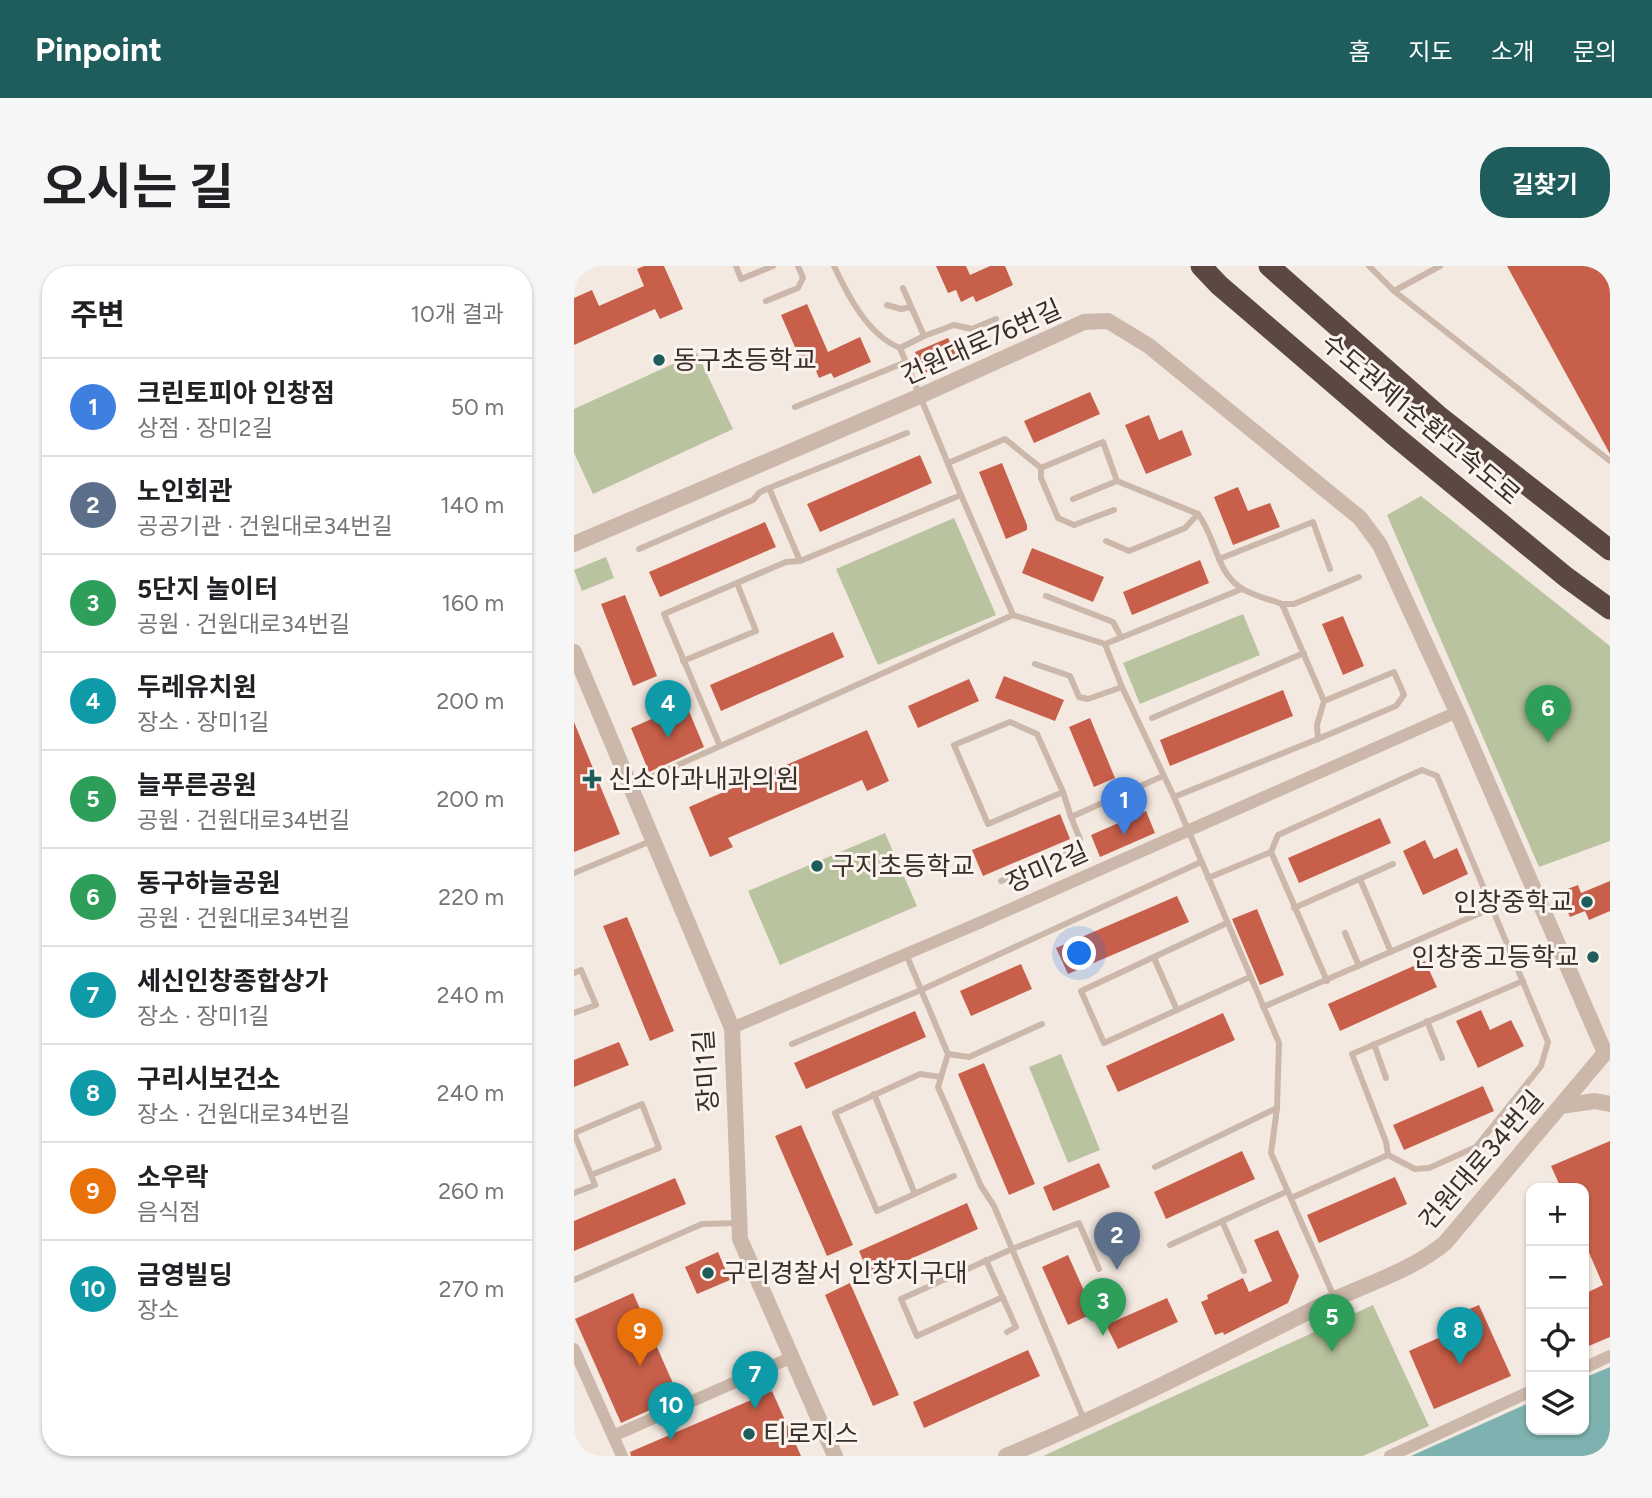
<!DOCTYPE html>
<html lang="ko">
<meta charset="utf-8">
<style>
:root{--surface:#fff;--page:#f6f6f6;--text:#202124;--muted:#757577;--line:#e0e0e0;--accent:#1f5d5d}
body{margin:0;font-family:Figtree,"Noto Sans KR",sans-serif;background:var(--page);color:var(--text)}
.controls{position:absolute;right:21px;bottom:21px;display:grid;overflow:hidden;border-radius:14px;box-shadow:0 2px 5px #0004}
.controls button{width:63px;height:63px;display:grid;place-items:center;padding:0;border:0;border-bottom:2px solid var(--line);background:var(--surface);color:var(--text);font:35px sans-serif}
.you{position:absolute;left:506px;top:688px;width:24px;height:24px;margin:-18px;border:5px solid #fff;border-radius:50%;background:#1a73e8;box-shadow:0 0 0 10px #1a73e833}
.badge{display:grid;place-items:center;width:46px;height:46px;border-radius:50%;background:var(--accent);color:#fff;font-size:23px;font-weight:700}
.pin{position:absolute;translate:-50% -58px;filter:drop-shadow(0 2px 4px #0008)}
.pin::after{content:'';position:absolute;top:37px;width:24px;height:21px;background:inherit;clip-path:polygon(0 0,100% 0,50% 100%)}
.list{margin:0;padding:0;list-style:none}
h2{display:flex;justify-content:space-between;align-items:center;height:91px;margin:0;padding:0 28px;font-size:30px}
h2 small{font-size:23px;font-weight:400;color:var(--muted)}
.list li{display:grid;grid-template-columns:46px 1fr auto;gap:21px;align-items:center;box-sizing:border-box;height:98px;padding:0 28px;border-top:2px solid var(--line)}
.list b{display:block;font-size:26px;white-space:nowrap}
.list p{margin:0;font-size:23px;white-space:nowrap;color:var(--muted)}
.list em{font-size:23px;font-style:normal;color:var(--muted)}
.icon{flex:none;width:38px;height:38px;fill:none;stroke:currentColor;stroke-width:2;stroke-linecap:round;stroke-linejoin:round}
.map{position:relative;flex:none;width:1036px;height:1190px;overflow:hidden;border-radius:28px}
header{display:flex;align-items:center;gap:42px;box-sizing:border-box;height:98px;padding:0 35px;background:var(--accent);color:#fff}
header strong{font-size:33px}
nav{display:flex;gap:38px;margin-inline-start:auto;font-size:24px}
.intro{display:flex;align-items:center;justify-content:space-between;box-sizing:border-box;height:168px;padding:0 42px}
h1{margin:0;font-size:49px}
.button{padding:18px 32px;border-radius:28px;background:var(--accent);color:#fff;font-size:24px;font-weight:700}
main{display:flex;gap:42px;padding:0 42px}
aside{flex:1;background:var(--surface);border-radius:28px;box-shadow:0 2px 5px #0004}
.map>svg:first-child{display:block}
.green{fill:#bac39f}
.water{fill:#7eb2b0}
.building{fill:#c85f4a}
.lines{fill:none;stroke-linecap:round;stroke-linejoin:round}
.service{stroke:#ccb8ab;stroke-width:6}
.minor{stroke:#ccb8ab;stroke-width:12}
.tertiary{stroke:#ccb8ab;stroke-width:16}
.motorway{stroke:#5b4841;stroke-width:21}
.poi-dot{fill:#1f5d5d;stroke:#fbf3ed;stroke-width:2.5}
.labels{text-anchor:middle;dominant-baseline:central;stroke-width:6;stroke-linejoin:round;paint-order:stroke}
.street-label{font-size:26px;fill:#3a2e2a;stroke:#fbf3ed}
.poi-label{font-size:26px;fill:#3a2e2a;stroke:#fbf3ed;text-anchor:start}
</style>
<header>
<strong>Pinpoint</strong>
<nav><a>홈</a><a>지도</a><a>소개</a><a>문의</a></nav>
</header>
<div class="intro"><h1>오시는 길</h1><a class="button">길찾기</a></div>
<main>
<aside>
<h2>주변<small>10개 결과</small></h2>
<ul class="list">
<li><span class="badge" style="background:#3f7fe0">1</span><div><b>크린토피아 인창점</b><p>상점 · 장미2길</p></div><em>50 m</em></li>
<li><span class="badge" style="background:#5c6f8a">2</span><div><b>노인회관</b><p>공공기관 · 건원대로34번길</p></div><em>140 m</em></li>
<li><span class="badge" style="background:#2e9e5b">3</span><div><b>5단지 놀이터</b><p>공원 · 건원대로34번길</p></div><em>160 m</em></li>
<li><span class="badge" style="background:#0f9aa8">4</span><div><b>두레유치원</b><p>장소 · 장미1길</p></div><em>200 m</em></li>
<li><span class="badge" style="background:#2e9e5b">5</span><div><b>늘푸른공원</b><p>공원 · 건원대로34번길</p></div><em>200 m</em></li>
<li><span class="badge" style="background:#2e9e5b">6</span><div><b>동구하늘공원</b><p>공원 · 건원대로34번길</p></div><em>220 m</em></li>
<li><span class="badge" style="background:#0f9aa8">7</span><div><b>세신인창종합상가</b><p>장소 · 장미1길</p></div><em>240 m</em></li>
<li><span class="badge" style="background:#0f9aa8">8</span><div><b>구리시보건소</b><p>장소 · 건원대로34번길</p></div><em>240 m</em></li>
<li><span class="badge" style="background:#e8710a">9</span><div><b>소우락</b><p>음식점</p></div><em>260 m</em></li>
<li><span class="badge" style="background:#0f9aa8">10</span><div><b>금영빌딩</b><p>장소</p></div><em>270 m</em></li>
</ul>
</aside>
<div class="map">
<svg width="1036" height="1190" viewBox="0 0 1036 1190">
<rect width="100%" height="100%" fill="#f4e9e0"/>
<g class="green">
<polygon points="123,87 159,163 19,228 0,187 0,143"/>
<polygon points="847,230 1036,380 1036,575 965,601 813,249"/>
<polygon points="380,252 422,349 304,399 262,303"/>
<polygon points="32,291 40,312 8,325 0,304"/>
<polygon points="669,348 686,389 566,438 549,397"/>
<polygon points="311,567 343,640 206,699 174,625"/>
<polygon points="487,788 526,884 494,897 455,801"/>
<polygon points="799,1039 855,1160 789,1190 469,1190"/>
</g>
<polygon class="water" points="1036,1101 1036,1190 837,1190 957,1136 957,1164 1010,1164 1010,1112"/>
<g class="building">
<polygon points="70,0 90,0 109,43 86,53 81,43 0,79 0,32 18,24 25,40 70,20 63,3"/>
<polygon points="362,0 392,0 396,9 416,0 431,0 439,19 402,36 399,30 387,36 382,24 374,27"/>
<polygon points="933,0 1036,0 1036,188"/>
<polygon points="233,38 254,86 286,71 297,96 260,112 257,107 245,112 240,100 231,104 207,49"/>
<polygon points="374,72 384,93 350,107 341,86"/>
<polygon points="516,126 526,148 460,177 450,155"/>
<polygon points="575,149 585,174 608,164 618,189 572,208 551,159"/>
<polygon points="346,189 358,217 246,266 233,238"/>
<polygon points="428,197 453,259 453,264 432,273 405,206"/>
<polygon points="664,221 674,245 696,237 706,261 659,279 640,231"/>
<polygon points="191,256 202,281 86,331 75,306"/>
<polygon points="458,282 530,311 519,336 448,307"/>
<polygon points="626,294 635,317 558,349 549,326"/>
<polygon points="51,329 83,410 59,420 27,338"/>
<polygon points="769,350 790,400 769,409 748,358"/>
<polygon points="259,366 270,391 147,445 136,419"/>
<polygon points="430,410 490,434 481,455 421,432"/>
<polygon points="395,413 405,435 344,462 334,440"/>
<polygon points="709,424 719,450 596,500 586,474"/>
<polygon points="112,438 130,481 75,506 57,462"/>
<polygon points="516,452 541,512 520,521 495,461"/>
<polygon points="0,456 46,568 0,586"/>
<polygon points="293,464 315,515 293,525 288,514 154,572 159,581 136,591 115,541"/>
<polygon points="572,545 581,567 526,591 517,569"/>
<polygon points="486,548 496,573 409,610 398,584"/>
<polygon points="806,552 817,577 725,617 714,592"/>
<polygon points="851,574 860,593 883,582 894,608 849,629 829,585"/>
<polygon points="1036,615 1036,645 1015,654 1011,645 996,651 986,626 1004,619 1007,627"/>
<polygon points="603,630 615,656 494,708 482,682"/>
<polygon points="683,643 710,709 686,719 658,653"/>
<polygon points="53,651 100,765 76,775 29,660"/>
<polygon points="851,695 863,721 766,765 754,738"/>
<polygon points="447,698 458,723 397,750 386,725"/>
<polygon points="907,744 916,764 937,754 950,780 904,802 882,755"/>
<polygon points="341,745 352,771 232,823 220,797"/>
<polygon points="649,747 661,774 544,826 532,800"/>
<polygon points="45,776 55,799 0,821 0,794"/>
<polygon points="410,797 461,918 435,929 384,808"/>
<polygon points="909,820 920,845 830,884 819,859"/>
<polygon points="227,859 279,979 253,990 201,870"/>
<polygon points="1036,875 1036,1071 1010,1082 1010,1028 1029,1019 1010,975 1010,922 987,922 977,900"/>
<polygon points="668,885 681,913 592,953 580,926"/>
<polygon points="525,897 536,921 479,945 469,921"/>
<polygon points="821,911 833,938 745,977 733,949"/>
<polygon points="101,912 112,938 0,985 0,955"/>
<polygon points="393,937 404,963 296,1011 285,985"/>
<polygon points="704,964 725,1010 714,1037 650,1069 649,1066 641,1069 627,1036 634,1033 633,1029 669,1012 675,1026 698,1015 680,974"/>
<polygon points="144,986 156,1014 123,1028 111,1001"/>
<polygon points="494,989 520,1047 494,1059 468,1001"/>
<polygon points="276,1017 325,1129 299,1140 251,1029"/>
<polygon points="59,1027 105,1131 47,1157 1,1053"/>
<polygon points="593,1032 604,1056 544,1083 532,1059"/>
<polygon points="905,1039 937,1110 860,1143 835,1085 880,1065 874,1052"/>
<polygon points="454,1084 466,1110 350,1162 339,1136"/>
<polygon points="198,1125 227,1190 57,1190 56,1186"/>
</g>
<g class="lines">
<g class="service">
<polyline points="162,0 167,13 199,0"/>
<polyline points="795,0 820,25 866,0"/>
<polyline points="820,25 1036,195"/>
<polyline points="192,35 224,22 229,12 224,0"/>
<polyline points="313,39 327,43 337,41"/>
<polyline points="350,70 380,59 398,63 422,53"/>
<polyline points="326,82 350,70 329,22"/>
<polyline points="221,141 332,96"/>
<path d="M374,197L431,173L467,202L529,176L543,215L624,248C642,271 642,306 667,322C679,330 695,333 708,338L750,435L743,459L744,473L600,531"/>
<polyline points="467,202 467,212 484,252 500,259 540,244"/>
<polyline points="387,229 439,349"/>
<polyline points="499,233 543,215"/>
<polyline points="532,275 555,285 611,262 624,248"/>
<polyline points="65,283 179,234 186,226 195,222"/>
<polyline points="645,293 739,256 756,303"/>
<polyline points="226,295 195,222 333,167"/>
<polyline points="472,330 539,356 547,371"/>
<polyline points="708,338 720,338 785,311"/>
<polyline points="531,378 668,323"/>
<polyline points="109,395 182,365 163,317"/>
<polyline points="461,398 496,410 505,431 514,433 548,421"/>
<polyline points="578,452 730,387"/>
<polyline points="744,473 822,440 830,429 820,406 750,435"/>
<path d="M146,480L90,348L212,296L226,295L387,229L326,82C294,69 274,30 260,0"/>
<polyline points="57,520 439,349 531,378 548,421 600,531 705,777 703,842 697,887 760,1031"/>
<polyline points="489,526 414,558 380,479 436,456 463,468 489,526 497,551 589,510"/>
<polyline points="697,586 753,715"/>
<polyline points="0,607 77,575"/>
<polyline points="634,612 697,586 704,569 848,504 863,510 974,776 967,800 902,881 855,902 841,903 814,889 717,932"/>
<polyline points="786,613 817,686"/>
<polyline points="427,615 505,581 506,573 497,551"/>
<polyline points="720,642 819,598"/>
<polyline points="653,657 507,725 530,777 676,711"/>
<polyline points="771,667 785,700"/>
<polyline points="332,688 374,788 364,821 407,920 420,940 511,1156"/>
<polyline points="580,692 603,744"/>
<polyline points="0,707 7,704 22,739 0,747"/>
<polyline points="689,741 918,642"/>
<polyline points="853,755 868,792"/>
<polyline points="218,778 347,724 627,596"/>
<polyline points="800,778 812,812"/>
<polyline points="374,788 395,791 468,758"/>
<polyline points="367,811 346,808 261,847 303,945 380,910"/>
<polyline points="300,828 341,928"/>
<polyline points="814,889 812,876 778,788 949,715"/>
<polyline points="581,901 703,842"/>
<polyline points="0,927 21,919 0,867 68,838 85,882 17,909"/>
<polyline points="648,955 670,1005"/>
<polyline points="596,979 714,925"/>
<polyline points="412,994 442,1061 433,1066"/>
<polyline points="0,1014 128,958 164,957"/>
<polyline points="429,1031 343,1070 327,1033 438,983 505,957 525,1003"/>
</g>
<g class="minor">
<polyline points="158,762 405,657 883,446"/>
<polyline points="0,1083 48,1190"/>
<polyline points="1010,1102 1036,1090"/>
<polyline points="39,1170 216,1092"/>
<polyline points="816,1190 957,1125"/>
</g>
<g class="tertiary">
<path d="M0,278L346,130L510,56L534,55L575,80L786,252L806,279L883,446L1031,787L871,977C836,1006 789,1019 748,1039C644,1091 540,1145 432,1190"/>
<polyline points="0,386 158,762 166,973 261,1190"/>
<polyline points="987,840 1021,835 1036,838"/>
</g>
<g class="motorway">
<polyline points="627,0 645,19 821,170 992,311 1036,343"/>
<polyline points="695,0 866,151 1036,284"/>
</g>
</g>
<g class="poi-dot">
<circle cx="85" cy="94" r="7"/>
<path d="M14.5 502.5h7v7h7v7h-7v7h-7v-7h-7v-7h7z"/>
<circle cx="243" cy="600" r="7"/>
<circle cx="1013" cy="636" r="7"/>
<circle cx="1019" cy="691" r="7"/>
<circle cx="134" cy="1007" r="7"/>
<circle cx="175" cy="1168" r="7"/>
</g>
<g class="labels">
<g class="street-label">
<text transform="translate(407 76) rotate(-24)">건원대로76번길</text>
<text transform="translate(847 153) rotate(40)">수도권제1순환고속도로</text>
<text transform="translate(473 601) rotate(-24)">장미2길</text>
<text transform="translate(132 805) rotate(-94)">장미1길</text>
<text transform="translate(907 894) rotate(-49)">건원대로34번길</text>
</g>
<g class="poi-label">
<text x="99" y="94">동구초등학교</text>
<text x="34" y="513">신소아과내과의원</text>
<text x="257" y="600">구지초등학교</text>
<text x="999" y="636" text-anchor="end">인창중학교</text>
<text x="1005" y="691" text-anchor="end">인창중고등학교</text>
<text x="148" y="1007">구리경찰서 인창지구대</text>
<text x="189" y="1168">티로지스</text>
</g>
</g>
</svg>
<div class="controls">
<button>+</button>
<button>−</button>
<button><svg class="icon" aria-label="locate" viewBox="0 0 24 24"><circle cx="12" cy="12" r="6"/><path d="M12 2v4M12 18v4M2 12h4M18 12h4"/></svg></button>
<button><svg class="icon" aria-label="layers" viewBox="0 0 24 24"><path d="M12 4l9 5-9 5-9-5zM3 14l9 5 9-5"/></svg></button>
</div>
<div class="you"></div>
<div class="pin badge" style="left:550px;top:569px;background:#3f7fe0">1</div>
<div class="pin badge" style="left:543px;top:1004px;background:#5c6f8a">2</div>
<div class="pin badge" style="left:529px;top:1070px;background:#2e9e5b">3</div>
<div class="pin badge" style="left:94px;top:472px;background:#0f9aa8">4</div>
<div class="pin badge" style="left:758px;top:1086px;background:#2e9e5b">5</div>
<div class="pin badge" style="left:974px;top:477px;background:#2e9e5b">6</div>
<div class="pin badge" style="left:181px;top:1143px;background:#0f9aa8">7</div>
<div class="pin badge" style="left:886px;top:1099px;background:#0f9aa8">8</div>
<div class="pin badge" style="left:66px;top:1100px;background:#e8710a">9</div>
<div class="pin badge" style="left:97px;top:1174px;background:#0f9aa8">10</div>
</div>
</main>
